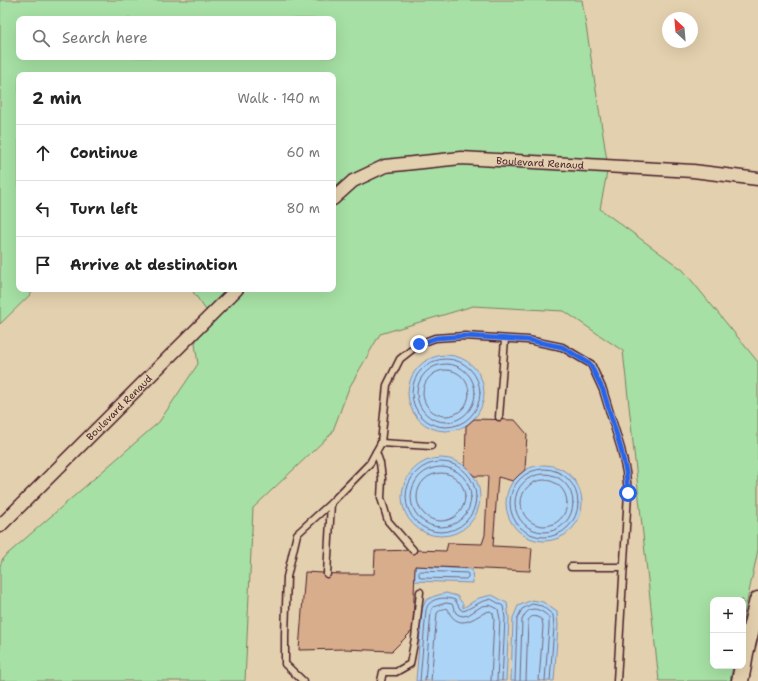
<!DOCTYPE html>
<meta charset="utf-8">
<style>
:root{--surface:#fff;--page:#f6f6f6;--text:#222;--muted:#767676;--line:#e0e0e0}
body{margin:0;font-family:"Shantell Sans",sans-serif;background:var(--page);color:var(--text)}
.controls{position:absolute;right:12px;bottom:12px;display:grid;overflow:hidden;border-radius:8px;box-shadow:0 4px 16px #0002}
.controls button{width:36px;height:36px;display:grid;place-items:center;padding:0;border:0;border-bottom:1px solid var(--line);background:var(--surface);color:var(--text);font:20px sans-serif}
.compass{position:absolute;left:662px;top:12px;width:36px;height:36px;border-radius:50%;background:var(--surface);box-shadow:0 4px 16px #0002;rotate:334deg}
.stop{position:absolute;width:12px;height:12px;margin:-9px;border:3px solid #2563eb;border-radius:50%;background:#fff}
.stop.end{background:#2563eb;border-color:#fff;box-shadow:0 1px 4px #0008}
.list{margin:0;padding:0;list-style:none}
h2{display:flex;justify-content:space-between;align-items:center;height:52px;margin:0;padding:0 16px;font-size:17px}
h2 small{font-size:13px;font-weight:400;color:var(--muted)}
.list li{display:grid;grid-template-columns:26px 1fr auto;gap:12px;align-items:center;box-sizing:border-box;height:56px;padding:0 16px;border-top:1px solid var(--line)}
.list b{display:block;font-size:15px;white-space:nowrap}
.list em{font-size:13px;font-style:normal;color:var(--muted)}
.icon{flex:none;width:22px;height:22px;fill:none;stroke:currentColor;stroke-width:2;stroke-linecap:round;stroke-linejoin:round}
.map{position:relative;flex:none;width:758px;height:681px;overflow:hidden}
.search{position:absolute;background:var(--surface);box-shadow:0 4px 16px #0002;left:16px;top:16px;width:320px;height:44px;display:flex;align-items:center;gap:10px;box-sizing:border-box;padding:0 14px;border-radius:8px;color:var(--muted);font-size:15px}
.panel{position:absolute;background:var(--surface);box-shadow:0 4px 16px #0002;left:16px;top:72px;width:320px;height:220px;border-radius:8px}
.map>svg:first-child{display:block}
.green{fill:#a6e0a4;stroke:#788068;fill-rule:evenodd}
.water{fill:#acd4f6;stroke:#858ca5}
.lines{fill:none;stroke-linecap:round;stroke-linejoin:round}
.shore{stroke:#71677c;stroke-width:1}
.building{fill:#d7ad8c;stroke:#4a1f2b}
.lane-casing{stroke:#4a1f2b;stroke-width:9}
.street-casing{stroke:#4a1f2b;stroke-width:15}
.secondary-casing{stroke:#4a1f2b;stroke-width:19}
.lane{stroke:#e3d0ae;stroke-width:6}
.street{stroke:#e3d0ae;stroke-width:12}
.secondary{stroke:#e3d0ae;stroke-width:16}
.route{stroke:#2563eb;stroke-width:5}
.labels{text-anchor:middle;dominant-baseline:central;stroke-width:3;stroke-linejoin:round;paint-order:stroke}
.street-label{font-size:10px;fill:#4a1f2b;stroke:#e3d0ae}
</style>
<div class="map">
<svg width="758" height="681" viewBox="0 0 758 681">
<rect width="100%" height="100%" fill="#e3d0ae"/>
<filter id="ink" filterUnits="userSpaceOnUse"><feTurbulence type="fractalNoise" baseFrequency=".025" numOctaves="2"/><feDisplacementMap in="SourceGraphic" scale="8" xChannelSelector="R" yChannelSelector="G"/><feConvolveMatrix kernelMatrix="1 2 1 2 8 2 1 2 1" color-interpolation-filters="sRGB"/></filter>
<g filter="url(#ink)">
<path class="green" d="M0,0H582L608,167L600,209L683,270L758,362V550L743,620V600H713V666H733L730,681H659L623,351L564,311L473,306L380,334L349,388L332,433L253,508L245,681H0V566L3,558L159,422L198,364L195,344L206,310L191,289H333V75H19V289H36L0,324ZM19,19H333V57H19Z"/>
<g class="water">
<circle cx="446" cy="393" r="38"/>
<circle cx="441" cy="497" r="39"/>
<circle cx="544" cy="503" r="38"/>
<polygon points="415,566 472,569 473,583 414,581"/>
<polygon points="446,593 457,596 463,604 463,608 479,598 492,595 507,603 509,618 506,681 416,681 422,609 426,600 435,596"/>
<polygon points="532,600 543,602 557,612 558,626 554,681 511,681 513,618 518,606"/>
</g>
<g class="lines">
<g class="shore">
<circle cx="446" cy="393" r="34"/>
<circle cx="446" cy="393" r="29"/>
<circle cx="446" cy="393" r="23"/>
<circle cx="441" cy="497" r="35"/>
<circle cx="441" cy="497" r="30"/>
<circle cx="544" cy="503" r="34"/>
<circle cx="441" cy="497" r="24"/>
<circle cx="544" cy="503" r="29"/>
<circle cx="544" cy="503" r="23"/>
<polygon points="421,571 467,573 468,574 468,577 466,579 421,578 419,576 419,573"/>
<path d="M420,681L426,610C427,608 427,605 429,604C435,597 447,597 455,600L458,605L460,609L463,611L466,610L481,602L491,599L503,606L505,618L502,681"/>
<polyline points="425,681 431,611 433,607 446,603 452,604 456,613 459,615 463,616 468,615 482,606 490,605 498,609 500,619 497,681"/>
<path d="M431,681L437,613C439,611 445,607 448,609C449,610 449,611 449,612C451,617 456,621 461,622C471,623 480,613 490,611L493,613L494,619L491,681"/>
<polyline points="515,681 517,619 522,609 532,604 542,606 553,615 554,627 550,681"/>
<path d="M520,681L522,620C528,605 538,607 549,617V627L545,681"/>
<path d="M526,681L528,621C531,614 537,616 542,620L543,626L539,681"/>
</g>
</g>
<polygon class="building" points="474,419 515,420 527,434 525,470 519,475 513,481 498,477 493,546 532,548 530,571 415,566 413,630 392,651 345,649 299,650 305,572 341,574 374,574 375,551 416,550 446,551 448,543 482,544 485,535 488,476 474,476 465,465 466,426"/>
<g class="lines">
<defs>
<g id="lane">
<polyline points="499,417 505,339"/>
<polyline points="381,443 431,446"/>
<polyline points="376,452 380,463 382,479 381,498 388,521 413,550"/>
<polyline points="571,567 624,567"/>
<polyline points="327,574 331,503"/>
<polyline points="303,681 285,664 285,635 287,577 297,534 331,503 370,463 381,443 387,385 400,359 419,344 435,338 465,336 528,340 562,347 591,364 603,390 621,449 626,472 628,493 617,681"/>
<polyline points="381,681 383,672 396,672 410,664 415,638 420,592"/>
</g>
<g id="street">
<path id="s1" d="M333,199L353,181L385,166L461,158L693,171L758,179"/>
<path id="s2" d="M0,526L237,289"/>
</g>
<g id="secondary">
<polyline points="743,665 745,653 758,600"/>
<polyline points="740,681 743,666"/>
</g>
</defs>
<use href="#lane" class="lane-casing"/>
<use href="#street" class="street-casing"/>
<use href="#secondary" class="secondary-casing"/>
<use href="#lane" class="lane"/>
<use href="#street" class="street"/>
<use href="#secondary" class="secondary"/>
</g>
</g>
<g class="lines" filter="url(#ink)">
<polyline class="route" points="419,344 436,338 465,336 528,340 562,347 590,364 603,390 621,449 626,472 628,493"/>
</g>
<g class="labels">
<g class="street-label">
<text stroke="none"><textPath href="#s1" startOffset="218">Boulevard Renaud</textPath></text>
<text stroke="none"><textPath href="#s2" startOffset="168">Boulevard Renaud</textPath></text>
</g>
</g>
</svg>
<div class="controls">
<button>+</button>
<button>−</button>
</div>
<svg class="compass" viewBox="-18 -18 36 36"><path d="M0-13l5 13h-10z" fill="#e53935"/><path d="M0 13l5-13h-10z" fill="#767676"/></svg>
<div class="stop" style="left:628px;top:493px"></div>
<div class="stop end" style="left:419px;top:344px"></div>
<div class="search"><svg class="icon" aria-label="search" viewBox="0 0 24 24"><circle cx="10" cy="10" r="6"/><path d="M15 15l6 6"/></svg>Search here</div>
<section class="panel">
<h2>2 min<small>Walk · 140 m</small></h2>
<ul class="list">
<li><svg class="icon" aria-label="ahead" viewBox="0 0 24 24"><path d="M12 20V5M6 11l6-6 6 6"/></svg><div><b>Continue</b></div><em>60 m</em></li>
<li><svg class="icon" aria-label="left" viewBox="0 0 24 24"><path d="M17 20v-9H6M10 6l-5 5 5 5"/></svg><div><b>Turn left</b></div><em>80 m</em></li>
<li><svg class="icon" aria-label="arrive" viewBox="0 0 24 24"><path d="M6 21V4h12l-3 4 3 4H6"/></svg><div><b>Arrive at destination</b></div></li>
</ul>
</section>
</div>
